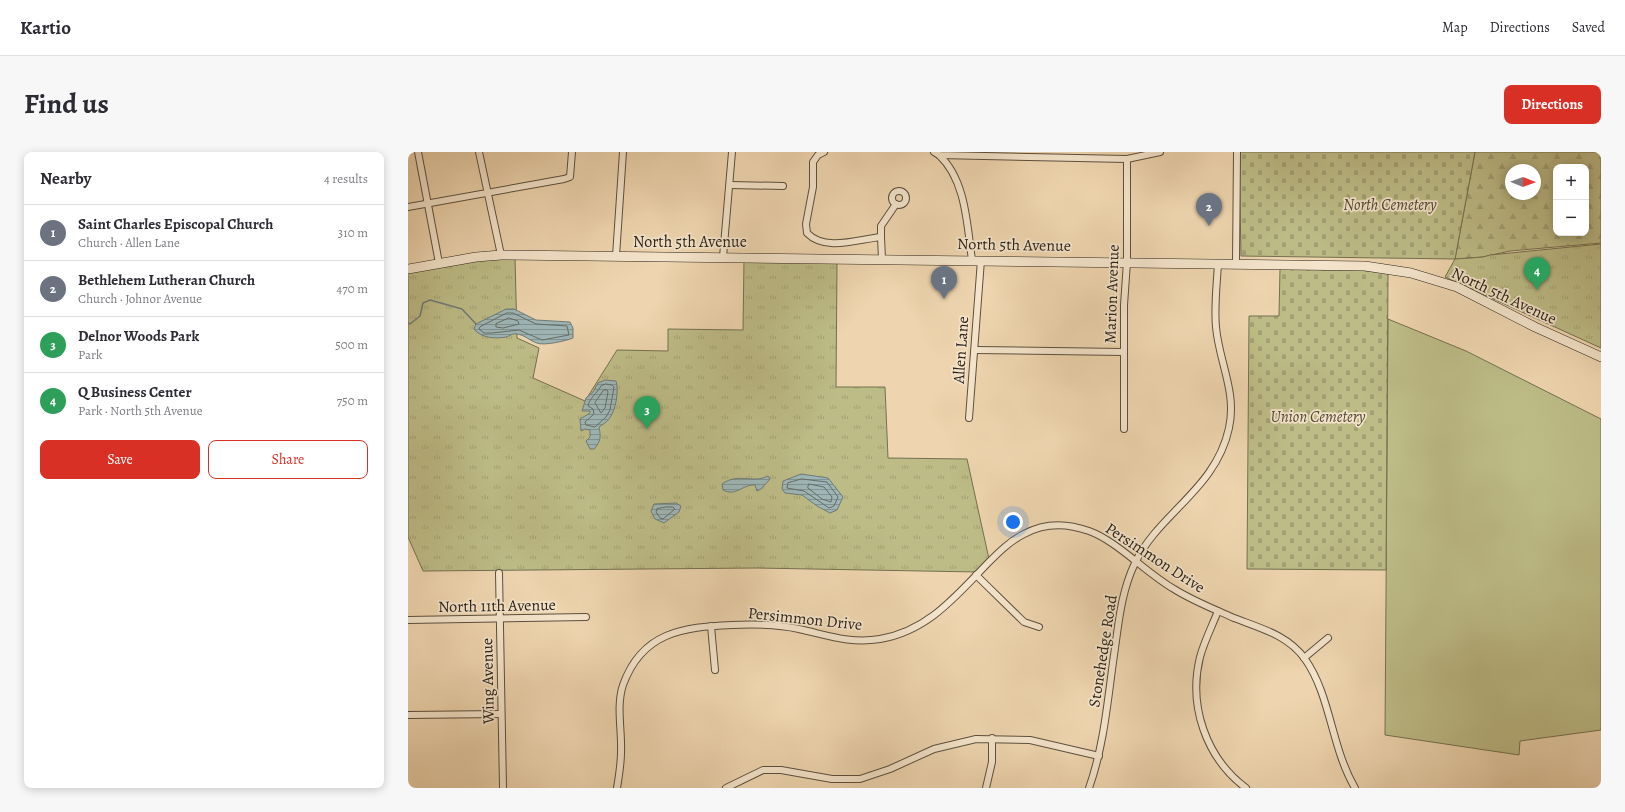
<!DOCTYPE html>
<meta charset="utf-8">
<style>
:root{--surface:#fff;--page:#f7f7f7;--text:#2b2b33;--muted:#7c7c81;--line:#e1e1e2;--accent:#d93025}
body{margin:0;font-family:Alegreya,serif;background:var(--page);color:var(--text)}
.controls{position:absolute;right:12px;top:12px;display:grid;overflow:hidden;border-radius:8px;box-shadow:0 2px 10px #0003}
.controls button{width:36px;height:36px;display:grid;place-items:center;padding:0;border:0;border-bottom:1px solid var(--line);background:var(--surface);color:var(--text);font:20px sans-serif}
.compass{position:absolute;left:1097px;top:12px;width:36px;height:36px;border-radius:50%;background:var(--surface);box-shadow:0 2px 10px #0003;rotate:91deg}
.you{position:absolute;left:605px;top:370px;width:14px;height:14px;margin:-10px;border:3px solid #fff;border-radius:50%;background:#1a73e8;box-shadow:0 0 0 6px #1a73e833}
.badge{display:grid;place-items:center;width:26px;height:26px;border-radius:50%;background:var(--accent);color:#fff;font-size:13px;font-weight:700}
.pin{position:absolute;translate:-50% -33px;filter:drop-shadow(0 1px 2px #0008)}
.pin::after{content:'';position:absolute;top:21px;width:14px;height:12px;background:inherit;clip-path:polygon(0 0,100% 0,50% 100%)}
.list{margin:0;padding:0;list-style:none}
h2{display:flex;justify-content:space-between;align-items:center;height:52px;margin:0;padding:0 16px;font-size:17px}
h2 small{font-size:13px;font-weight:400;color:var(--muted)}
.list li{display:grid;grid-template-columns:26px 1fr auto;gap:12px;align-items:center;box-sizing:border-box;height:56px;padding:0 16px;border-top:1px solid var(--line)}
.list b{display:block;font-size:15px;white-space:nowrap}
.list p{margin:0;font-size:13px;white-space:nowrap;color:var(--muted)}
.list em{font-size:13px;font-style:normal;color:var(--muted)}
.actions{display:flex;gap:8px;padding:12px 16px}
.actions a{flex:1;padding:9px 0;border:1px solid var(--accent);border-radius:8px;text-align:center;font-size:14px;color:var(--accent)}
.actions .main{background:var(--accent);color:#fff}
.map{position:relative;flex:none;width:1193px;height:636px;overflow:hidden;border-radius:8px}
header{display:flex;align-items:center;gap:24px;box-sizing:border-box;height:56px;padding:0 20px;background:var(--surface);border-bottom:1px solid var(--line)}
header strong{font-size:19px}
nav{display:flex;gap:22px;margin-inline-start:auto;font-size:14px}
.intro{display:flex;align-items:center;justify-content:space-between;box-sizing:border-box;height:96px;padding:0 24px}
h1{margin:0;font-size:28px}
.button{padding:10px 18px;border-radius:8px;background:var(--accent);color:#fff;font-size:14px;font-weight:700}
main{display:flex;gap:24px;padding:0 24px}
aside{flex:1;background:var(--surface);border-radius:8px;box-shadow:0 2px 10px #0003}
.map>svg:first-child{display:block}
.grass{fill:#bdbc87;stroke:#747050}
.forest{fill:url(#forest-firs);stroke:#747050;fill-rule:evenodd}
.cemetery{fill:url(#cemetery-stones);stroke:#747050}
.park{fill:url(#park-tufts);stroke:#747050}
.water{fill:url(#water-rules);stroke:#707b77}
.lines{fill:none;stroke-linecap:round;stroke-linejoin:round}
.shore{stroke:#656c68;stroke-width:1}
.stream{stroke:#707b77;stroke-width:1.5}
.minor-casing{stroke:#5c503e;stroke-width:8}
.secondary-casing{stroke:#2c2319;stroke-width:10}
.minor{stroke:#f4e4cb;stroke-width:6}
.secondary{stroke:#f4e4cb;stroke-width:9}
.labels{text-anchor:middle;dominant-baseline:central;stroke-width:3.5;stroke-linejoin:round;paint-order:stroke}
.park-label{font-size:16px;font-style:italic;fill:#504934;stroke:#f4e4cb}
.street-label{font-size:16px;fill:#2c2319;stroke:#f4e4cb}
</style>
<header>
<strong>Kartio</strong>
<nav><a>Map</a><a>Directions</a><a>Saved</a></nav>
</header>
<div class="intro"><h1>Find us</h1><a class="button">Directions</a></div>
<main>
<aside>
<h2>Nearby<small>4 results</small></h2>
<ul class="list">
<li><span class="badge" style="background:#6b7280">1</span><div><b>Saint Charles Episcopal Church</b><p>Church · Allen Lane</p></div><em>310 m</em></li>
<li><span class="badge" style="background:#6b7280">2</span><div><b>Bethlehem Lutheran Church</b><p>Church · Johnor Avenue</p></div><em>470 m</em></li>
<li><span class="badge" style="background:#2e9e5b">3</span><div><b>Delnor Woods Park</b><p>Park</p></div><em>500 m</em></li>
<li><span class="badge" style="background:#2e9e5b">4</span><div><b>Q Business Center</b><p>Park · North 5th Avenue</p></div><em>750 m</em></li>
</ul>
<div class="actions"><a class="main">Save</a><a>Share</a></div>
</aside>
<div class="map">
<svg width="1193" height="636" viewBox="0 0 1193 636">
<defs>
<pattern id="forest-firs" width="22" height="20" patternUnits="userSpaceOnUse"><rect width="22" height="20" fill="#bdbc87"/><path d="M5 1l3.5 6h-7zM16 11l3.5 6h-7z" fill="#a3a174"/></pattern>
<pattern id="cemetery-stones" width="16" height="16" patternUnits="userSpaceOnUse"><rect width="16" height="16" fill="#bdbc87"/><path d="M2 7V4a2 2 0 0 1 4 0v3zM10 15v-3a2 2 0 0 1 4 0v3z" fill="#a3a174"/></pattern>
<pattern id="park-tufts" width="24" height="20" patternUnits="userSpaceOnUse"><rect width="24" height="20" fill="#bdbc87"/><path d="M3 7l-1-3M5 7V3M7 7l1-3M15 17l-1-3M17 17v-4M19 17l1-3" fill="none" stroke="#a3a174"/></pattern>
<pattern id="water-rules" width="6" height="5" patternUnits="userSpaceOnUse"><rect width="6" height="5" fill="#9eb6b6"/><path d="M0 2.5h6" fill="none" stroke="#819493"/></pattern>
</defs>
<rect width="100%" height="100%" fill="#eed5af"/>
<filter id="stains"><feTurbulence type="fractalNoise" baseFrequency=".005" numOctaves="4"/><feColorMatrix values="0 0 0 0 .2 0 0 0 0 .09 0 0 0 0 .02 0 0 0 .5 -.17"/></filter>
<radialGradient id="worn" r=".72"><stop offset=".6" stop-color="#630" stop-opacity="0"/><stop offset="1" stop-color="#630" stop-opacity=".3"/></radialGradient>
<polygon class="grass" points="980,167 1058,199 1193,267 1193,578 1112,589 1111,603 977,583"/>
<path class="forest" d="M1067,0H1193V91L1102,99L1075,105L1047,107ZM1148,15H1178V81H1148ZM1103,18H1127V42H1103Z"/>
<g class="cemetery">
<polygon points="831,0 1067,0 1047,107 833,104"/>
<polygon points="872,116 950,118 980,121 978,418 839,417 841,164 871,164"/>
</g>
<g class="park">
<polygon points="1193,92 1193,196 1037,125 1047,107 1075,105 1082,103"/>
<polygon points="107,105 109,186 131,196 125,226 177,249 209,198 260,199 260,177 335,178 336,108 429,110 428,235 477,235 480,306 559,307 581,407 569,420 348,416 15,419 0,385 0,119 68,106"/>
</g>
<g class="water">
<path d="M98,157H106L128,168L162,170L165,176V186C158,189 135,194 129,191C122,189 117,183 109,182C104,181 102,184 98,185C87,187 73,186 66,177L68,172Z"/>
<path d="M197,228L208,229C211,239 208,258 201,267C199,270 194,273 191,275C193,285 193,289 186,297H182L178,289L182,285V278L177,277L173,279L172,267L182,261V259H174L178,246L185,240L190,231Z"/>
<polygon points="393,322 420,326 435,345 429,358 422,361 409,354 394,343 377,341 374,337 375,329"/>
<path d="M360,324L362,327L353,337L349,339L347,333C335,332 328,345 315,338L314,332C331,320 344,332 360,324Z"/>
<polygon points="268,351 273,354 271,360 256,371 247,367 243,359 246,352"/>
</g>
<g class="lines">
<g class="shore">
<polygon points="99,161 105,161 128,172 159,174 161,183 134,188 111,178 84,181 76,181 71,177 72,175"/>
<polygon points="101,166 110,169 111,172 95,176 88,175 88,172"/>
<path d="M198,232L204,233L206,235L202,258L198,265L187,275L178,273L177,270L186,262L185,257L180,254C181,247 189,241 193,234Z"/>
<polygon points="196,238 199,238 200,240 197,256 193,261 187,251"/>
<polygon points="394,327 419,330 430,345 426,354 421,356 396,339 379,336 380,331"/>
<polygon points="401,332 416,335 424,345 423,350 414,347 400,336"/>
<polygon points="258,355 265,355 267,357 255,367 252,366 248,360 249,357"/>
</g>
<polyline class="stream" points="0,171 2,172 12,164 15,151 22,148 54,157 68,172"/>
<defs>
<g id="minor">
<polyline points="10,0 31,111"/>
<polyline points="71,0 93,103"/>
<path d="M416,0L410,3L405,10V35L398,72L399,81C417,100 451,87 473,85L474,107"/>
<polyline points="526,0 531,3 719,7 752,0"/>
<path d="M531,3C558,28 559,73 564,108"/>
<polyline points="322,33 375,34"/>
<circle cx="491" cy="46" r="7"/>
<polyline points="0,55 156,27 162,25 164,0"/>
<polyline points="473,85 473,74 488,52"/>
<polyline points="208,104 215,0"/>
<polyline points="315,105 324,0"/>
<polyline points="828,111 829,0"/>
<polyline points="567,198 715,200"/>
<polyline points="561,266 573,108"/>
<polyline points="716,277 716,153 719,110 719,7"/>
<polyline points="91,421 95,636"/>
<polyline points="568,423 616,470 631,475"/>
<path d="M810,459C804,474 796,490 792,505C780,554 798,606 838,636"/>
<polyline points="0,468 178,465"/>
<polyline points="303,474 307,518"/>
<polyline points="896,506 920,486"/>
<polyline points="0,563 93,562"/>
<path d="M209,636C211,624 213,612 213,600C214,578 208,554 215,533C234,480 275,475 324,473C346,472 369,472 391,477C419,483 442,492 472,487C520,479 548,444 580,411C591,400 602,389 616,382C636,371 659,371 681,379C709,389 738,421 766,437C785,449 806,457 826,466C852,476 880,483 897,507C923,544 923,595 947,636"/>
<polyline points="318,636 355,618 373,618 424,627 452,627 482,617 526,597 568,587 622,588 691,604"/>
<polyline points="578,636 584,610 584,586"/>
<path d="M681,636C697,591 700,543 707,496C711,467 714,438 727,411C751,361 808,337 821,276C829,240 811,210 808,175C806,154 809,132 810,111"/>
</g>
<polyline id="secondary" points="0,117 68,105 93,103 957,114 1003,121 1049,135 1127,175 1193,205"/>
</defs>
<use href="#minor" class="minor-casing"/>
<use href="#secondary" class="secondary-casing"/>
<use href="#minor" class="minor"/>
<use href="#secondary" class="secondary"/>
</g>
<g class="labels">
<g class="park-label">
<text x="982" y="53">North Cemetery</text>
<text x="910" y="265">Union Cemetery</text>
</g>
<g class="street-label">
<text x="282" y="90">North 5th Avenue</text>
<text transform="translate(606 93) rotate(1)">North 5th Avenue</text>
<text transform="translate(704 142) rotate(-88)">Marion Avenue</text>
<text transform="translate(1096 144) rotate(25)">North 5th Avenue</text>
<text transform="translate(553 198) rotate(-86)">Allen Lane</text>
<text transform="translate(747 406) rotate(33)">Persimmon Drive</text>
<text transform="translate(89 454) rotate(-1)">North 11th Avenue</text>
<text transform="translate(397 467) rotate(6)">Persimmon Drive</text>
<text transform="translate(695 499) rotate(-81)">Stonehedge Road</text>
<text transform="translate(80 529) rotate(-91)">Wing Avenue</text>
</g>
</g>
<rect width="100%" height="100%" filter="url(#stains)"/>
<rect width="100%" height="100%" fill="url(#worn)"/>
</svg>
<div class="controls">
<button>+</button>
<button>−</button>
</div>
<svg class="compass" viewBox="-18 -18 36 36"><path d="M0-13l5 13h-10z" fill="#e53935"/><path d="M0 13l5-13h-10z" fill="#7c7c81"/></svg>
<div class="you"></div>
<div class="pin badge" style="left:536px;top:147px;background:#6b7280">1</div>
<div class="pin badge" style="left:801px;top:74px;background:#6b7280">2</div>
<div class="pin badge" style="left:239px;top:277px;background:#2e9e5b">3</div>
<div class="pin badge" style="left:1129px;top:138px;background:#2e9e5b">4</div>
</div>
</main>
